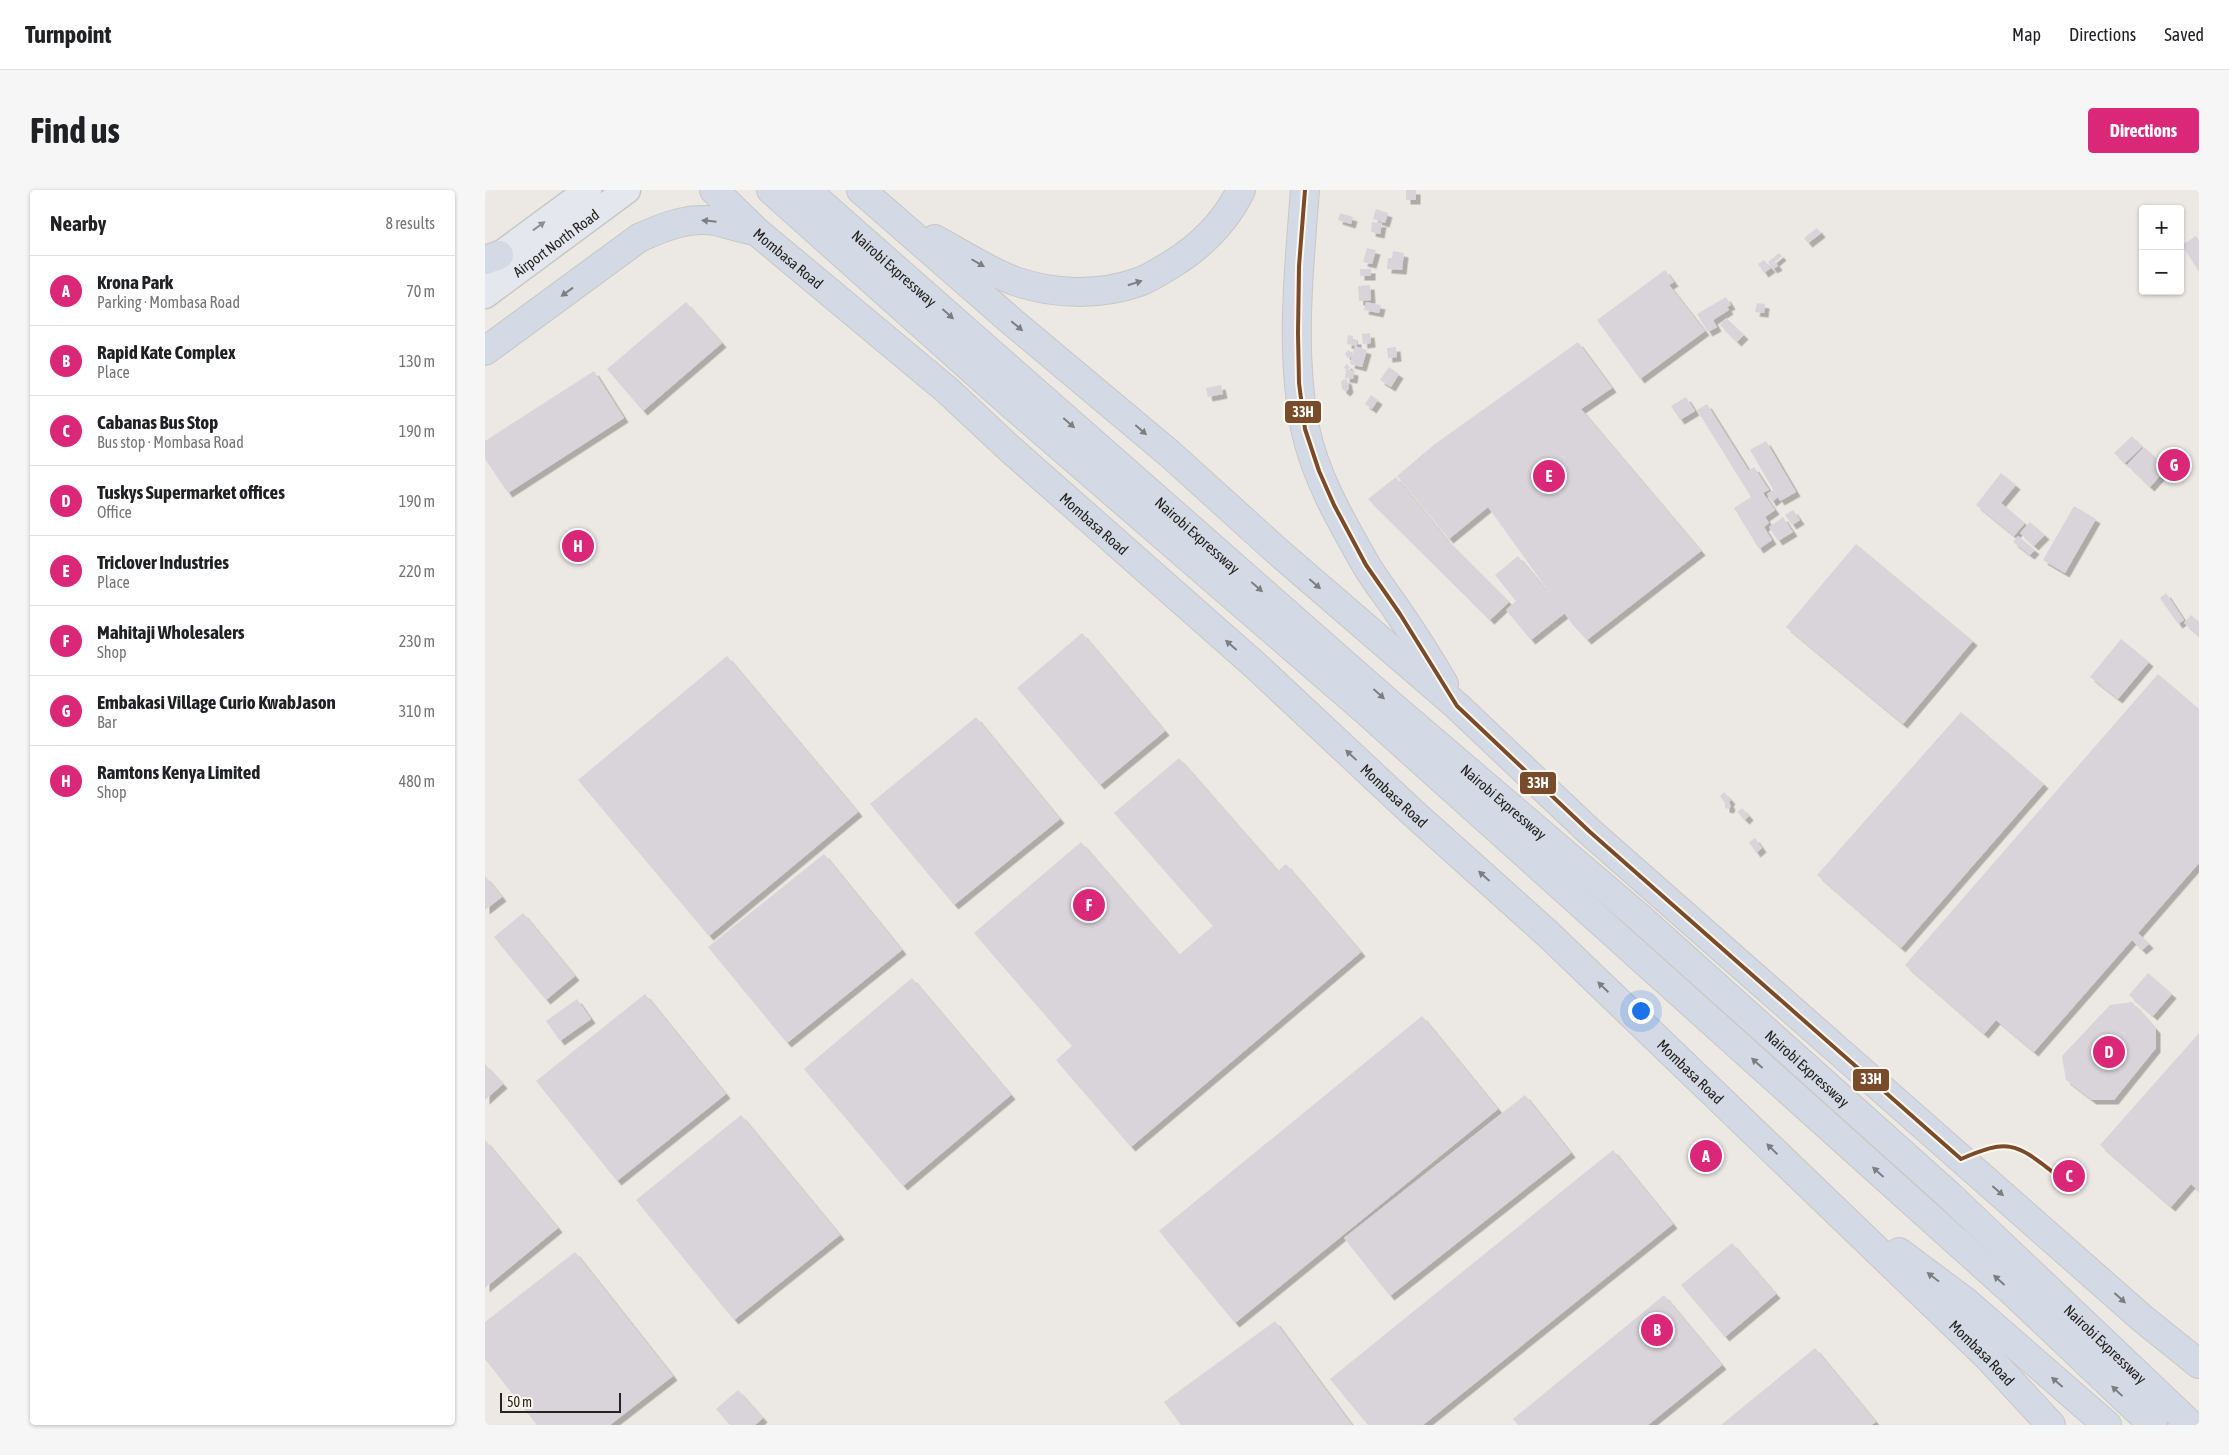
<!DOCTYPE html>
<meta charset="utf-8">
<style>
:root{--surface:#fff;--page:#f6f6f6;--text:#202124;--muted:#757577;--line:#e0e0e0;--accent:#db2777}
body{margin:0;font-family:"Asap Condensed",sans-serif;background:var(--page);color:var(--text)}
.controls{position:absolute;right:15px;top:15px;display:grid;overflow:hidden;border-radius:5px;box-shadow:0 1px 4px #0004}
.controls button{width:45px;height:45px;display:grid;place-items:center;padding:0;border:0;border-bottom:1px solid var(--line);background:var(--surface);color:var(--text);font:25px sans-serif}
.scale{position:absolute;left:15px;bottom:12px;width:121px;box-sizing:border-box;padding-left:5px;border:2px solid #262420;border-top:0;font-size:14px;line-height:18px;white-space:nowrap;color:#262420;-webkit-text-stroke:4px #fef7ed;paint-order:stroke}
.you{position:absolute;left:1155px;top:820px;width:18px;height:18px;margin:-12px;border:4px solid #fff;border-radius:50%;background:#1a73e8;box-shadow:0 0 0 8px #1a73e833}
.badge{display:grid;place-items:center;width:32px;height:32px;border-radius:50%;background:var(--accent);color:#fff;font-size:16px;font-weight:700}
.pin{position:absolute;translate:-50% -50%;border:2px solid #fff;box-shadow:0 1px 5px #0006}
.list{margin:0;padding:0;list-style:none}
h2{display:flex;justify-content:space-between;align-items:center;height:65px;margin:0;padding:0 20px;font-size:21px}
h2 small{font-size:16px;font-weight:400;color:var(--muted)}
.list li{display:grid;grid-template-columns:32px 1fr auto;gap:15px;align-items:center;box-sizing:border-box;height:70px;padding:0 20px;border-top:1px solid var(--line)}
.list b{display:block;font-size:19px;white-space:nowrap}
.list p{margin:0;font-size:16px;white-space:nowrap;color:var(--muted)}
.list em{font-size:16px;font-style:normal;color:var(--muted)}
.map{position:relative;flex:none;width:1714px;height:1235px;overflow:hidden;border-radius:5px}
header{display:flex;align-items:center;gap:30px;box-sizing:border-box;height:70px;padding:0 25px;background:var(--surface);border-bottom:1px solid var(--line)}
header strong{font-size:24px}
nav{display:flex;gap:28px;margin-inline-start:auto;font-size:18px}
.intro{display:flex;align-items:center;justify-content:space-between;box-sizing:border-box;height:120px;padding:0 30px}
h1{margin:0;font-size:35px}
.button{padding:12px 22px;border-radius:5px;background:var(--accent);color:#fff;font-size:18px;font-weight:700}
main{display:flex;gap:30px;padding:0 30px}
aside{flex:1;background:var(--surface);border-radius:5px;box-shadow:0 1px 4px #0004}
.map>svg:first-child{display:block}
.building{fill:#d9d4da;filter:url(#shadow)}
.lines{fill:none;stroke-linecap:round;stroke-linejoin:round}
.primary-casing{stroke:#c8c7c5;stroke-width:29}
.highway-casing{stroke:#c8c7c5;stroke-width:30}
.primary{stroke:#e4e7ee;stroke-width:26}
.highway{stroke:#d3d9e5;stroke-width:28}
.bus-1-casing{stroke:#fef7ed;stroke-width:8}
.bus-1{stroke:#7a4b2a;stroke-width:4}
.oneway{fill:#7c7e82}
.oneway2{fill:#8e8f91}
.labels{text-anchor:middle;dominant-baseline:central;stroke-width:5;stroke-linejoin:round;paint-order:stroke}
.street-label{font-size:15px;fill:#262420;stroke:#fef7ed}
.line-badge{stroke:#fef7ed;stroke-width:2}
.badge-label{font-size:14px;text-anchor:middle;font-weight:bold;fill:#fff}
</style>
<header>
<strong>Turnpoint</strong>
<nav><a>Map</a><a>Directions</a><a>Saved</a></nav>
</header>
<div class="intro"><h1>Find us</h1><a class="button">Directions</a></div>
<main>
<aside>
<h2>Nearby<small>8 results</small></h2>
<ul class="list">
<li><span class="badge">A</span><div><b>Krona Park</b><p>Parking · Mombasa Road</p></div><em>70 m</em></li>
<li><span class="badge">B</span><div><b>Rapid Kate Complex</b><p>Place</p></div><em>130 m</em></li>
<li><span class="badge">C</span><div><b>Cabanas Bus Stop</b><p>Bus stop · Mombasa Road</p></div><em>190 m</em></li>
<li><span class="badge">D</span><div><b>Tuskys Supermarket offices</b><p>Office</p></div><em>190 m</em></li>
<li><span class="badge">E</span><div><b>Triclover Industries</b><p>Place</p></div><em>220 m</em></li>
<li><span class="badge">F</span><div><b>Mahitaji Wholesalers</b><p>Shop</p></div><em>230 m</em></li>
<li><span class="badge">G</span><div><b>Embakasi Village Curio KwabJason</b><p>Bar</p></div><em>310 m</em></li>
<li><span class="badge">H</span><div><b>Ramtons Kenya Limited</b><p>Shop</p></div><em>480 m</em></li>
</ul>
</aside>
<div class="map">
<svg width="1714" height="1235" viewBox="0 0 1714 1235">
<defs>
<filter id="shadow"><feDropShadow dx="4.5" dy="4.5" stdDeviation="0" flood-color="#0004"/></filter>
</defs>
<rect width="100%" height="100%" fill="#ece8e4"/>
<g class="building">
<rect x="921" y="0" width="10" height="10"/>
<polygon points="891,19 903,23 900,33 888,29"/>
<polygon points="855,23 868,27 866,34 853,30"/>
<polygon points="887,32 897,33 895,44 886,42"/>
<polygon points="1332,38 1336,43 1323,53 1319,48"/>
<polygon points="1711,46 1714,51 1714,82 1697,55"/>
<polygon points="882,58 891,60 887,74 878,72"/>
<polygon points="908,61 919,63 917,80 902,79 903,68 907,68"/>
<polygon points="1294,63 1297,66 1290,72 1293,76 1288,79 1283,72"/>
<polygon points="1279,70 1286,78 1279,83 1273,74"/>
<rect x="875" y="79" width="11" height="7"/>
<polygon points="1180,80 1189,92 1184,95 1220,141 1155,189 1112,130"/>
<polygon points="885,95 886,110 874,111 873,96"/>
<polygon points="1241,107 1246,115 1242,117 1244,120 1228,130 1232,137 1223,142 1212,124"/>
<polygon points="201,112 237,153 158,221 122,179"/>
<polygon points="881,112 896,115 894,123 879,120"/>
<polygon points="1272,113 1280,114 1279,123 1270,122"/>
<polygon points="1241,128 1259,145 1252,152 1235,135"/>
<polygon points="885,143 886,153 878,154 877,144"/>
<polygon points="863,145 868,146 868,150 872,150 872,156 862,154"/>
<polygon points="1093,152 1127,198 1096,219 1216,361 1102,450 1088,435 1003,317 964,349 912,286 950,254"/>
<polygon points="870,156 882,160 877,177 865,174 867,166 863,168 860,164 863,160 868,163"/>
<polygon points="911,157 912,167 903,168 902,158"/>
<polygon points="862,174 865,177 863,180 869,181 868,189 860,188 861,180 859,177"/>
<polygon points="904,177 914,184 906,197 895,190"/>
<polygon points="109,181 139,228 23,303 0,269 0,251"/>
<polygon points="859,189 862,190 864,198 861,202 857,199 856,192"/>
<polygon points="736,195 738,204 723,207 721,198"/>
<polygon points="886,205 893,210 887,219 880,214"/>
<polygon points="1201,207 1210,221 1195,230 1186,216"/>
<polygon points="1222,214 1264,281 1269,277 1284,300 1278,303 1290,320 1280,327 1284,333 1279,337 1287,350 1274,359 1249,318 1266,307 1212,220"/>
<polygon points="1647,246 1657,257 1640,273 1629,263"/>
<polygon points="1281,251 1311,302 1295,311 1265,260"/>
<polygon points="1659,257 1682,278 1665,297 1642,275"/>
<polygon points="1516,283 1531,295 1516,313 1540,333 1529,346 1491,315"/>
<polygon points="911,287 962,350 1024,412 1005,430 883,309"/>
<polygon points="1288,300 1293,307 1287,312 1282,304"/>
<polygon points="1589,316 1611,329 1580,383 1558,370"/>
<polygon points="1308,320 1315,330 1307,335 1300,325"/>
<polygon points="1298,327 1308,342 1293,351 1284,337"/>
<polygon points="1545,332 1560,345 1549,356 1535,343"/>
<polygon points="1533,346 1550,360 1545,365 1528,352"/>
<polygon points="1371,354 1488,451 1418,534 1301,437"/>
<polygon points="1033,366 1080,423 1046,450 1021,420 1031,411 1010,385"/>
<polygon points="1681,403 1699,430 1693,434 1675,408"/>
<polygon points="1706,425 1714,432 1714,446 1699,433"/>
<polygon points="597,443 680,541 615,595 532,498"/>
<polygon points="1636,449 1664,472 1633,509 1605,487"/>
<polygon points="242,466 373,622 224,746 93,590"/>
<polygon points="1673,484 1714,519 1714,673 1653,743 1664,754 1657,760 1647,750 1549,862 1511,830 1499,844 1420,775"/>
<polygon points="1476,522 1559,594 1416,758 1332,685"/>
<polygon points="491,527 575,629 469,715 385,614"/>
<polygon points="694,568 793,681 801,674 876,762 646,957 571,870 587,856 489,743 596,652 694,765 728,736 629,623"/>
<polygon points="1239,602 1246,610 1244,612 1246,616 1244,619 1240,618 1240,613 1235,606"/>
<polygon points="1257,618 1264,626 1260,630 1252,622"/>
<polygon points="1270,648 1277,658 1271,663 1264,652"/>
<polygon points="339,664 417,760 302,853 223,757"/>
<polygon points="0,686 17,707 0,720"/>
<polygon points="38,723 90,786 61,810 9,747"/>
<polygon points="1663,783 1687,804 1668,826 1644,805"/>
<polygon points="427,788 526,905 418,996 319,879"/>
<polygon points="160,804 241,904 132,991 51,891"/>
<polygon points="92,809 106,829 75,851 61,831"/>
<polygon points="1647,812 1671,839 1671,858 1629,910 1607,910 1581,890 1577,866 1625,815"/>
<polygon points="937,826 1013,919 750,1133 674,1041"/>
<polygon points="1714,843 1714,1001 1706,994 1686,1017 1615,955"/>
<polygon points="0,874 18,894 0,910"/>
<polygon points="1040,905 1086,963 905,1106 859,1048"/>
<polygon points="256,925 355,1045 249,1130 151,1010"/>
<polygon points="0,950 73,1038 0,1098"/>
<polygon points="1128,960 1188,1034 938,1235 883,1235 845,1189"/>
<polygon points="1247,1053 1291,1104 1240,1147 1196,1095"/>
<polygon points="90,1062 188,1186 125,1235 52,1235 0,1169 0,1132"/>
<polygon points="1179,1105 1237,1175 1163,1235 1033,1235 1028,1229"/>
<polygon points="790,1131 867,1235 696,1235 679,1212"/>
<polygon points="1330,1158 1391,1232 1386,1235 1236,1235"/>
<polygon points="253,1200 278,1228 270,1235 245,1235 231,1219"/>
</g>
<g class="lines">
<defs>
<g id="primary">
<polyline points="0,76 103,0"/>
<path id="s1" d="M0,105L142,0"/>
</g>
<g id="highway">
<path id="s2" d="M229,0L271,41L462,200L524,258L771,476L927,622L1063,744L1504,1168L1566,1235"/>
<polyline points="286,0 527,215 881,521 1529,1103 1668,1235"/>
<path id="s3" d="M321,0L906,515L1154,727L1465,1006L1706,1235"/>
<polyline points="376,0 525,130 685,264 791,360 972,516 1105,642 1658,1129 1714,1174"/>
<path d="M820,0C814,78 805,161 820,238C830,286 856,331 880,373C890,391 903,406 914,423C930,446 945,470 959,494"/>
<path d="M450,49C475,63 500,79 527,90C568,105 614,106 654,92C665,88 677,80 687,74C716,56 741,31 756,0"/>
<polyline points="0,70 14,65"/>
<path d="M0,161L154,48C178,37 203,27 230,31C243,34 257,39 271,41"/>
<polyline points="1414,1062 1481,1112 1622,1235"/>
</g>
</defs>
<use href="#primary" class="primary-casing"/>
<use href="#highway" class="highway-casing"/>
<use href="#primary" class="primary"/>
<use href="#highway" class="highway"/>
<defs>
<path id="bus-1" d="M820,0L814,76L813,143L814,193L820,239L834,281L849,315L881,375L915,424L972,516L1105,642L1476,969C1522,949 1530,952 1569,983"/>
</defs>
<use href="#bus-1" class="bus-1-casing"/>
<use href="#bus-1" class="bus-1"/>
</g>
<defs><path id="oneway-solid" d="M-6-.8H1V-3.2L6.5 0L1 3.2V.8H-6Z" transform="scale(1.25)"/></defs>
<g class="oneway">
<use href="#oneway-solid" transform="translate(224 31) rotate(-174)"/>
<use href="#oneway-solid" transform="translate(493 73) rotate(30)"/>
<use href="#oneway-solid" transform="translate(650 93) rotate(-17)"/>
<use href="#oneway-solid" transform="translate(82 102) rotate(144)"/>
<use href="#oneway-solid" transform="translate(463 124) rotate(42)"/>
<use href="#oneway-solid" transform="translate(532 136) rotate(40)"/>
<use href="#oneway-solid" transform="translate(584 233) rotate(41)"/>
<use href="#oneway-solid" transform="translate(656 240) rotate(41)"/>
<use href="#oneway-solid" transform="translate(830 394) rotate(41)"/>
<use href="#oneway-solid" transform="translate(772 397) rotate(41)"/>
<use href="#oneway-solid" transform="translate(746 455) rotate(-139)"/>
<use href="#oneway-solid" transform="translate(894 504) rotate(42)"/>
<use href="#oneway-solid" transform="translate(866 565) rotate(-137)"/>
<use href="#oneway-solid" transform="translate(999 686) rotate(-138)"/>
<use href="#oneway-solid" transform="translate(1118 797) rotate(-136)"/>
<use href="#oneway-solid" transform="translate(1272 873) rotate(-138)"/>
<use href="#oneway-solid" transform="translate(1287 959) rotate(-136)"/>
<use href="#oneway-solid" transform="translate(1393 982) rotate(-138)"/>
<use href="#oneway-solid" transform="translate(1513 1001) rotate(41)"/>
<use href="#oneway-solid" transform="translate(1448 1087) rotate(-143)"/>
<use href="#oneway-solid" transform="translate(1514 1090) rotate(-138)"/>
<use href="#oneway-solid" transform="translate(1635 1108) rotate(42)"/>
<use href="#oneway-solid" transform="translate(1572 1192) rotate(-139)"/>
<use href="#oneway-solid" transform="translate(1632 1201) rotate(-137)"/>
</g>
<use class="oneway2" href="#oneway-solid" transform="translate(54 36) rotate(-36)"/>
<g class="labels">
<g class="street-label">
<text stroke="none"><textPath href="#s1" startOffset="88">Airport North Road</textPath></text>
<text stroke="none"><textPath href="#s2" startOffset="101">Mombasa Road</textPath></text>
<text stroke="none"><textPath href="#s3" startOffset="118">Nairobi Expressway</textPath></text>
<text stroke="none"><textPath href="#s2" startOffset="506">Mombasa Road</textPath></text>
<text stroke="none"><textPath href="#s3" startOffset="522">Nairobi Expressway</textPath></text>
<text stroke="none"><textPath href="#s2" startOffset="911">Mombasa Road</textPath></text>
<text stroke="none"><textPath href="#s3" startOffset="928">Nairobi Expressway</textPath></text>
<text stroke="none"><textPath href="#s3" startOffset="1332">Nairobi Expressway</textPath></text>
<text stroke="none"><textPath href="#s2" startOffset="1316">Mombasa Road</textPath></text>
<text stroke="none"><textPath href="#s3" startOffset="1738">Nairobi Expressway</textPath></text>
<text stroke="none"><textPath href="#s2" startOffset="1721">Mombasa Road</textPath></text>
</g>
</g>
<g class="line-badge">
<rect x="799" y="210" width="38" height="24" rx="5" fill="#7a4b2a"/>
<rect x="1034" y="581" width="38" height="24" rx="5" fill="#7a4b2a"/>
<rect x="1367" y="878" width="38" height="24" rx="5" fill="#7a4b2a"/>
</g>
<g class="badge-label">
<text x="818" y="227">33H</text>
<text x="1053" y="598">33H</text>
<text x="1386" y="894">33H</text>
</g>
</svg>
<div class="controls">
<button>+</button>
<button>−</button>
</div>
<div class="scale">50 m</div>
<div class="you"></div>
<div class="pin badge" style="left:1221px;top:966px">A</div>
<div class="pin badge" style="left:1172px;top:1140px">B</div>
<div class="pin badge" style="left:1584px;top:986px">C</div>
<div class="pin badge" style="left:1624px;top:862px">D</div>
<div class="pin badge" style="left:1064px;top:286px">E</div>
<div class="pin badge" style="left:604px;top:715px">F</div>
<div class="pin badge" style="left:1689px;top:275px">G</div>
<div class="pin badge" style="left:93px;top:356px">H</div>
</div>
</main>
